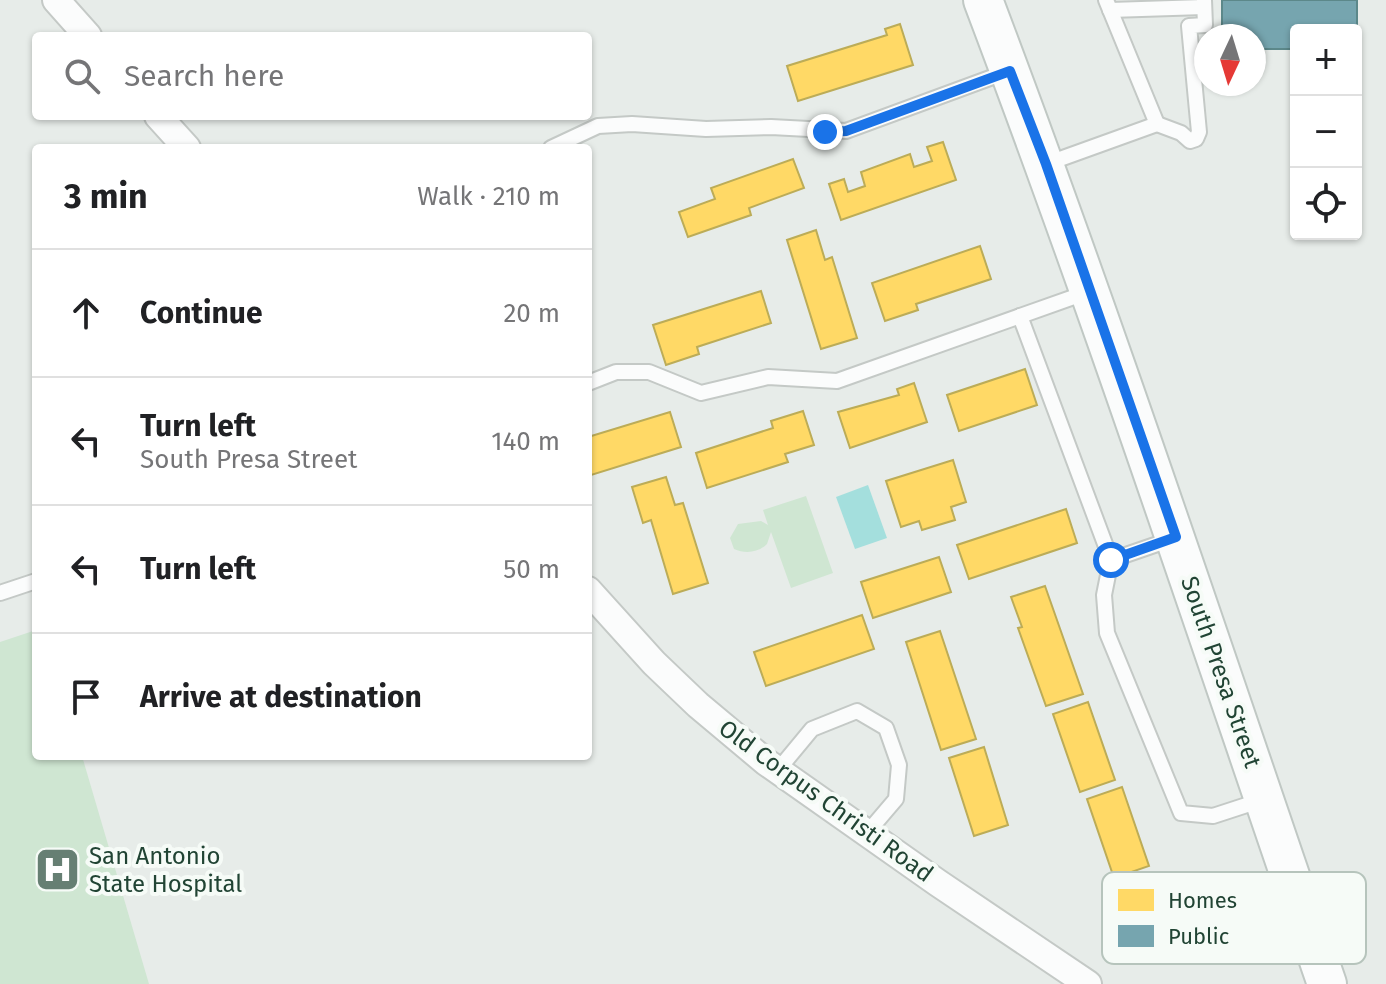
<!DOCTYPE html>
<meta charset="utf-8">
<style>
:root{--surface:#fff;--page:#f6f6f6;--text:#202124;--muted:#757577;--line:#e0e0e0}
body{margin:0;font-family:"Fira Sans",sans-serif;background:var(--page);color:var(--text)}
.controls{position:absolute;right:24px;top:24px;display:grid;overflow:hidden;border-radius:8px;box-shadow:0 2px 6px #0004}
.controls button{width:72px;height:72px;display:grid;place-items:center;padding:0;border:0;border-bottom:2px solid var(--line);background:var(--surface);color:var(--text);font:40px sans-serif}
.compass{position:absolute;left:1194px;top:24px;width:72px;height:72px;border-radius:50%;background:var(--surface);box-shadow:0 2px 6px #0004;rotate:184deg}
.stop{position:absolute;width:24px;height:24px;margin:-18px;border:6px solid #1a73e8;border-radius:50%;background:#fff}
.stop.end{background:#1a73e8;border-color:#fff;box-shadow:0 2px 8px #0008}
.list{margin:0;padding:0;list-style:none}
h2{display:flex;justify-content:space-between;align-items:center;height:104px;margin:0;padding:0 32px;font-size:34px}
h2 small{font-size:26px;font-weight:400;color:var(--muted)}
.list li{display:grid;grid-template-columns:52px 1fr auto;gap:24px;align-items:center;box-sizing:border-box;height:128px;padding:0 32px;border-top:2px solid var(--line)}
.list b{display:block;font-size:30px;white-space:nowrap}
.list p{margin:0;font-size:26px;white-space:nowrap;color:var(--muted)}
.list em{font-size:26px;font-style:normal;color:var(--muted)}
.icon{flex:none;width:44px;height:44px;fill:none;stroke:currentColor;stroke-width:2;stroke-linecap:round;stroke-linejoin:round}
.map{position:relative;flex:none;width:1386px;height:984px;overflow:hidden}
.search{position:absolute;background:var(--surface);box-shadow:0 2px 6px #0004;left:32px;top:32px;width:560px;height:88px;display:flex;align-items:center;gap:20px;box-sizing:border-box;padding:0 28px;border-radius:8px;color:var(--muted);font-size:30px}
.panel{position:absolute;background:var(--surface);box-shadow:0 2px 6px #0004;left:32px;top:144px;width:560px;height:616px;border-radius:8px}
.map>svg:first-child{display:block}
.green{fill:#cfe6d2}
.water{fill:#a4dfdd}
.homes{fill:#ffd966;stroke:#bcac57;stroke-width:2}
.public{fill:#76a5af;stroke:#5c888a;stroke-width:2}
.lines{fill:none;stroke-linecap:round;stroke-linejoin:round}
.service-casing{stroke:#c4c9c6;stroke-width:18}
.minor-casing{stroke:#c4c9c6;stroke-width:30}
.secondary-casing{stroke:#c0c8c4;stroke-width:42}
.service{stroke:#fbfcfc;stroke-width:14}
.minor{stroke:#fbfcfc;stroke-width:26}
.secondary{stroke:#fbfcfc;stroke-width:38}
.route{stroke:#1a73e8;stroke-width:10}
.labels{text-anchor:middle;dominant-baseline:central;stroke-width:8;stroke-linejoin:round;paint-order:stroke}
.street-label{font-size:24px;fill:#214434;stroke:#f6fbf7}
.poi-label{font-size:24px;fill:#214434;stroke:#f6fbf7;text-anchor:start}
.key{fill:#f6fbf7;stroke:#b6c4bc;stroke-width:2}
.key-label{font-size:22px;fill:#214434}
</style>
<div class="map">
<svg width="1386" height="984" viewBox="0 0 1386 984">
<rect width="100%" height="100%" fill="#e7ece9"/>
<g class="green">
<path d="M806,496L833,573L791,588L771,532L767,544C758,553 745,554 734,549L730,538L738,524L761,521L768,525L763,510Z"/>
<polygon points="36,630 36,756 82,756 149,984 0,984 0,642"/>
</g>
<polygon class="water" points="868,485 887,538 855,549 836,497"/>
<g class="homes">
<polygon points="900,24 913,65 798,101 787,66 887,35 885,29"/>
<polygon points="943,142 956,180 841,220 829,184 844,179 848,192 865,186 861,172 910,154 914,167 932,161 927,147"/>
<polygon points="793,159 804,188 749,208 751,215 688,237 679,212 715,199 711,188"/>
<polygon points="816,230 825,260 832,257 857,338 821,349 787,240"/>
<polygon points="980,246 991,279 916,304 918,310 885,321 872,283"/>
<polygon points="761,291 771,323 697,347 699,354 666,365 653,325"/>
<polygon points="1025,369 1037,405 959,431 947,395"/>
<polygon points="914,383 927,422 850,448 838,412 899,395 897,389"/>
<polygon points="803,411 814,445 785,454 788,462 707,488 696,453 773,428 771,421"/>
<polygon points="670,412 681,447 588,476 588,437"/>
<polygon points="953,460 966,502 951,507 955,520 922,530 919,521 901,527 886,481"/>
<polygon points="666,477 675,505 683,503 708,583 673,594 651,520 643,523 632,487"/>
<polygon points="1066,509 1077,543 969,579 957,545"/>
<polygon points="939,557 951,592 873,618 861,582"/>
<polygon points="1045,586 1083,694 1046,706 1018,628 1022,627 1011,597"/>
<polygon points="862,615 874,649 766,686 754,652"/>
<polygon points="940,631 976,739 941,750 906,642"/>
<polygon points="1088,702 1115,780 1080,792 1053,714"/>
<polygon points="984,747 1008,825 974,836 949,758"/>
<polygon points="1122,787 1149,866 1114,878 1087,799"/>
</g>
<polygon class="public" points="1222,0 1357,0 1357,49 1356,30 1296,30 1296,49 1254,49 1254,36 1222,36"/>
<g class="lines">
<defs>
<g id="service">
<polyline points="1110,10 1204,7"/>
<polyline points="1157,124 1181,133 1190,141 1196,139 1199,132 1189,26 1205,25 1204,0"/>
<polyline points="551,148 598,126 632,124 706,129 771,127 846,131 1009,71"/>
<polyline points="1046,164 1157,124 1106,0"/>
<polyline points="1020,316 1111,560 1104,595 1107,633 1181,813 1213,816 1262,800"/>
<polyline points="588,383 616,372 649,372 701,393 768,377 837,381 1088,292"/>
<polyline points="1111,560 1175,538"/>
<polyline points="0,593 36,581"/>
<polyline points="778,770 812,729 857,711 886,728 899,765 896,799 867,833"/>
</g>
<g id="minor">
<polyline points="56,0 88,36"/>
<polyline points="158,116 187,148"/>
<polyline points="588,590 654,663 698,705 766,762 938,883 1088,984"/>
</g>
<path id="secondary" d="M983,0C1106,325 1214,655 1327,984"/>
</defs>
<use href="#service" class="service-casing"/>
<use href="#minor" class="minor-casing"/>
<use href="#secondary" class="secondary-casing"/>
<use href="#service" class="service"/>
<use href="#minor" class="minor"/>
<use href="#secondary" class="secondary"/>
</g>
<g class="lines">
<polyline class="route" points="825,132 846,131 1010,71 1046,164 1176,537 1111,560"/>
</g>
<defs>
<symbol id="hospital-square" viewBox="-11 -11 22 22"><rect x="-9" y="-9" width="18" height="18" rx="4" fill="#667f73" stroke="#f6fbf7"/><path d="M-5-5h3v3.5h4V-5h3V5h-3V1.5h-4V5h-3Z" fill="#fff"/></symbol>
</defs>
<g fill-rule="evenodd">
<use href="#hospital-square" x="32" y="844" width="51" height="51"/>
</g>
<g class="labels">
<g class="street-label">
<text transform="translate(1221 672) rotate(71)">South Presa Street</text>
<text transform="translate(826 801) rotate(36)">Old Corpus Christi Road</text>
</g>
<g class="poi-label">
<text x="89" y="856">San Antonio<tspan x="89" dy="28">State Hospital</tspan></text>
</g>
</g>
<rect x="1102" y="872" width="264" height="92" rx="12" class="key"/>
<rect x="1118" y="889" width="36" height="22" fill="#ffd966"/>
<rect x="1118" y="925" width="36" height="22" fill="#76a5af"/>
<g class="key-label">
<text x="1168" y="908">Homes</text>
<text x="1168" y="944">Public</text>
</g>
</svg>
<div class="controls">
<button>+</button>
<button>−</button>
<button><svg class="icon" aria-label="locate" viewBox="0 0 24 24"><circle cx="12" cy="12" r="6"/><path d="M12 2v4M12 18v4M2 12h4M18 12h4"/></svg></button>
</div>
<svg class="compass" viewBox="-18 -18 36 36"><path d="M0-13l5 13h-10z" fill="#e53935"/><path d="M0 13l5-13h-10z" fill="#757577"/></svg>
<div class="stop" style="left:1111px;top:560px"></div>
<div class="stop end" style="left:825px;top:132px"></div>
<div class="search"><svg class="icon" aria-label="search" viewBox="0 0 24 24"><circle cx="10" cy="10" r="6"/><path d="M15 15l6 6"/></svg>Search here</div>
<section class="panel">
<h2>3 min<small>Walk · 210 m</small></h2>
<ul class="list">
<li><svg class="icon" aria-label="ahead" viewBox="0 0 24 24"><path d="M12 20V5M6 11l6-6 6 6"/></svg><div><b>Continue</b></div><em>20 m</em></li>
<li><svg class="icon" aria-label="left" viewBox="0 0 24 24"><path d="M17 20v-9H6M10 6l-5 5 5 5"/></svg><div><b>Turn left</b><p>South Presa Street</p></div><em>140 m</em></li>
<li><svg class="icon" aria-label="left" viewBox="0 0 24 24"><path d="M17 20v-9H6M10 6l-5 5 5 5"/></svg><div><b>Turn left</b></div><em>50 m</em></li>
<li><svg class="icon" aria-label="arrive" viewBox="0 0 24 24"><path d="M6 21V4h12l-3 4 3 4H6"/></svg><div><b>Arrive at destination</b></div></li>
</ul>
</section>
</div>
